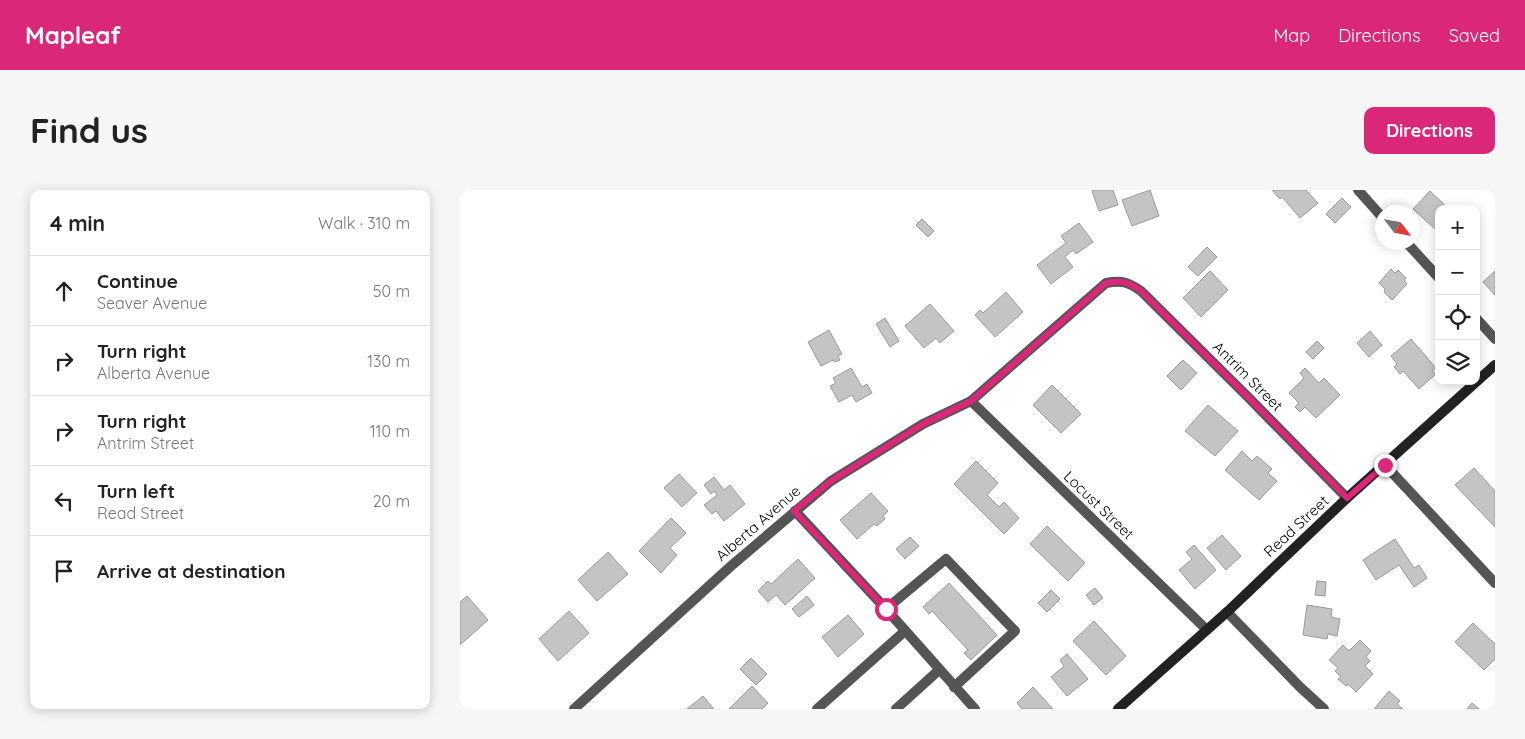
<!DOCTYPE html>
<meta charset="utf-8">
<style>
:root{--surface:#fff;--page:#f6f6f6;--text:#222;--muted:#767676;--line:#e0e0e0;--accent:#db2777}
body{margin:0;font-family:Quicksand,sans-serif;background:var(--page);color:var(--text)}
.controls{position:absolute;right:15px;top:15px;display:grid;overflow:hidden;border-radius:10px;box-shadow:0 2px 12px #0003}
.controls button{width:45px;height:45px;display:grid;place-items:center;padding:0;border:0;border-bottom:1px solid var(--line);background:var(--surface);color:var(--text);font:25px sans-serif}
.compass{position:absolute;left:915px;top:15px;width:45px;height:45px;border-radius:50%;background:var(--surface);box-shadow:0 2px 12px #0003;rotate:122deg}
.stop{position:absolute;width:15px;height:15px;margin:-11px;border:4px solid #db2777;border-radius:50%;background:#fff}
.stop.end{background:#db2777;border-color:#fff;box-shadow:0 1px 5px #0008}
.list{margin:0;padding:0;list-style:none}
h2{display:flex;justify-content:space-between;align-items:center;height:65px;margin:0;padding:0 20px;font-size:21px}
h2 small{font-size:16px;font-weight:400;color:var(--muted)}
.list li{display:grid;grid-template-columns:32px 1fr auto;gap:15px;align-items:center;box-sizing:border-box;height:70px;padding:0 20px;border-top:1px solid var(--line)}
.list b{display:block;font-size:19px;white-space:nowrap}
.list p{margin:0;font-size:16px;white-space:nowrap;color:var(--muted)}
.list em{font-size:16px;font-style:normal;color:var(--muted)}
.icon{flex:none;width:28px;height:28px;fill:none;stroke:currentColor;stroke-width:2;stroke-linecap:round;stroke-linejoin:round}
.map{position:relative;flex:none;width:1035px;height:519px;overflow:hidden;border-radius:10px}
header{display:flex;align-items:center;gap:30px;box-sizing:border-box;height:70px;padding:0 25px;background:var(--accent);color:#fff}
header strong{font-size:24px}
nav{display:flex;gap:28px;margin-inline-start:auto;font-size:18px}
.intro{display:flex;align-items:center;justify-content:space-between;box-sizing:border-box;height:120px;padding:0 30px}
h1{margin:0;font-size:35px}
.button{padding:12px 22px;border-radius:10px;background:var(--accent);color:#fff;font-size:18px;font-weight:700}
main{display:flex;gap:30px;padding:0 30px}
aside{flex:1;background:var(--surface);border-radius:10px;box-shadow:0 2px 12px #0003}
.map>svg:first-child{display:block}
.building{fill:#c4c4c4;stroke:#999}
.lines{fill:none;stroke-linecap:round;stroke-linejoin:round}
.lane{stroke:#555;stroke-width:10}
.street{stroke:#555;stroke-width:10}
.secondary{stroke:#222;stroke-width:10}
.route{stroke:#db2777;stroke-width:6}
.labels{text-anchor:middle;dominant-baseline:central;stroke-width:5;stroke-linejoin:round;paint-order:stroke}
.street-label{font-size:15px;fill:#000;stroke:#fff}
</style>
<header>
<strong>Mapleaf</strong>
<nav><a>Map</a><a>Directions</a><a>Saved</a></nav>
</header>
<div class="intro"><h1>Find us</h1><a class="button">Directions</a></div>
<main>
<aside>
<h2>4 min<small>Walk · 310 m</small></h2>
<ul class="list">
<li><svg class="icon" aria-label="ahead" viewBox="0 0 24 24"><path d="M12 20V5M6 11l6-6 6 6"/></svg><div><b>Continue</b><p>Seaver Avenue</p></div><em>50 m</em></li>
<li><svg class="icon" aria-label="right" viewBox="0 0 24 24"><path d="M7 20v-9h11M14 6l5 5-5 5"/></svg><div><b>Turn right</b><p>Alberta Avenue</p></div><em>130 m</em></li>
<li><svg class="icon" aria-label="right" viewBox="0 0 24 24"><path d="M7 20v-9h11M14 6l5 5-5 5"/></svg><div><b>Turn right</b><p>Antrim Street</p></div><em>110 m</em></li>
<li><svg class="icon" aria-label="left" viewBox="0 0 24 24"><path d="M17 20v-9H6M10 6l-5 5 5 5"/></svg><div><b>Turn left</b><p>Read Street</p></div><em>20 m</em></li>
<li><svg class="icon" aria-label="arrive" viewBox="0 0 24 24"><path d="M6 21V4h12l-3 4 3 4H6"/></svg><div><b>Arrive at destination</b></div></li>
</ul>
</aside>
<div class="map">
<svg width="1035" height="519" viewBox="0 0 1035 519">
<rect width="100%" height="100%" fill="#fff"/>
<g class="building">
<polygon points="634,0 653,0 658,15 639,21 632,1"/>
<polygon points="690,0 699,26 672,36 662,10"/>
<polygon points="812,0 846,0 858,13 840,28 822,7 820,9"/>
<polygon points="970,1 989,19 979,19 979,37 976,40 953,19"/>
<polygon points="882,8 891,17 875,33 866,24"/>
<polygon points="462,29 474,41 468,47 456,35"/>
<polygon points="619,33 633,52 616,64 613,60 605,67 613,77 591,94 577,75 606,53 601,46"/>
<polygon points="747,57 757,67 738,86 728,77"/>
<polygon points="931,79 935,83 938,80 946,88 944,90 947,94 932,110 924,102 925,99 919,93"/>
<polygon points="750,81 768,100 741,127 723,108"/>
<polygon points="1035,81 1035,105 1023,92"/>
<polygon points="546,102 563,122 535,147 515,125 520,120 523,123"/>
<polygon points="470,114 494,141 480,153 476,148 464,158 445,136"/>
<polygon points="425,128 439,151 430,157 416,134"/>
<polygon points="369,140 382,164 378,166 380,170 375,172 373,170 361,176 348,152"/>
<polygon points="910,141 922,155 909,167 897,153"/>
<polygon points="951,149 976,178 972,181 976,184 959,199 943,181 940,184 934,177 937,174 931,166"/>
<polygon points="857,151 864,158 853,169 846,162"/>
<polygon points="723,170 737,183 721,200 707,186"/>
<polygon points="391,178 402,197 407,194 412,203 396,212 392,205 379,212 370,196 376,193 373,188"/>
<polygon points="845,178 859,193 864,188 880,205 856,228 845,217 840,222 835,217 839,213 829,203 844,188 840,183"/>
<polygon points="592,195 621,224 601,243 573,215"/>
<polygon points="748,215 778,241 755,266 725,241"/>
<polygon points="782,261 792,271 797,266 812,279 808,283 817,291 799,310 765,280"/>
<polygon points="516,271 538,293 527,305 539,317 544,312 559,328 544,344 494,294"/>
<polygon points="1014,278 1035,301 1035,337 995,295"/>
<polygon points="219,284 237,303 222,317 204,298"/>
<polygon points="254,287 264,300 270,295 285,314 264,331 256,321 252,324 244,315 257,305 255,301 251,304 244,295"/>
<polygon points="411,303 428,321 423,326 425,329 417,336 414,334 397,349 380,330"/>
<polygon points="211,328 226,343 210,358 217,365 201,383 179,361"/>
<polygon points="587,336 625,373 608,391 570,354"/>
<polygon points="762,345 781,366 766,380 747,358"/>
<polygon points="450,347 459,356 445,369 436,359"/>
<polygon points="935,349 954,378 959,375 967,388 954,397 939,375 916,390 903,370"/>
<polygon points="734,355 756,380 735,399 719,380 732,369 726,362"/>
<polygon points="148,362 168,384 137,411 118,390"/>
<polygon points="338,369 355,388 325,415 316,405 308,412 298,401 308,391 311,394"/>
<polygon points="857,391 866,392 865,406 855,405"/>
<polygon points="489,393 537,445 511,470 504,463 508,460 472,421 469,424 463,417"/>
<polygon points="635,398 643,408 634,415 626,405"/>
<polygon points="591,400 600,409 587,422 578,413"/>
<polygon points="7,406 28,430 0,455 0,412"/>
<polygon points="347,406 354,415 339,427 332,419"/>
<polygon points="847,415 872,419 871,427 880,429 877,446 868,444 867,449 843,445"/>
<polygon points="109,421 129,443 98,471 79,449"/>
<polygon points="388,425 404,444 378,467 362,447"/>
<polygon points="634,431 666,466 646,485 613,451"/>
<polygon points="1013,433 1035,454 1035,469 1024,480 995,452"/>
<polygon points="900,450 911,461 906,467 910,471 905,476 913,484 896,502 888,494 886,496 878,489 881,487 875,481 878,478 869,470 883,455 889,461"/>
<polygon points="607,464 628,489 607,506 591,487 604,476 600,470"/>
<polygon points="291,468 307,484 296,495 280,479"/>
<polygon points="292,496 308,513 302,519 269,519"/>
<polygon points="573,497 593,519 562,519 557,513"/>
<polygon points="929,501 940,511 937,514 943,519 914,519"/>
<polygon points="243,506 254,519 227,519"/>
<polygon points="1012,513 1019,519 1007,519"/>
</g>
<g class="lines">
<g class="lane">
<polyline points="426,419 486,369 555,441 494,497"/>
<polyline points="436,519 479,480"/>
</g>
<g class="street">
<polyline points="898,0 922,27"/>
<polyline points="946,52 979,88"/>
<polyline points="1016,128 1035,149"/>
<polyline points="511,211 747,440"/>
<polyline points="925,275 1035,393"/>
<polyline points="335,321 426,419 515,519"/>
<polyline points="767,422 840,497 864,519"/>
<path d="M114,519L271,376L371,291L463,234L511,211L646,93C662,90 668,92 681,101L788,207L887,308"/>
<polyline points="357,519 445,441"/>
</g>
<polyline class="secondary" points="658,519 767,422 887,308 1035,175"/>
</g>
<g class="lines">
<path class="route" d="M426,419L334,321L371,291L463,234L511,211L646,93C662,90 668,92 681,101L788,207L887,308L925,275"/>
</g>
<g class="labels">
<g class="street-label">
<text transform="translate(788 186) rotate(45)">Antrim Street</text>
<text transform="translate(639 315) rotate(44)">Locust Street</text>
<text transform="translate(298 333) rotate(-41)">Alberta Avenue</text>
<text transform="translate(836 336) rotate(-43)">Read Street</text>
</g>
</g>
</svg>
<div class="controls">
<button>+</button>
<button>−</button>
<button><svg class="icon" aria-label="locate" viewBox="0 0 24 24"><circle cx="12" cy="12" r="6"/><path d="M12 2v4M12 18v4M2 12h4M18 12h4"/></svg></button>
<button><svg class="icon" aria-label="layers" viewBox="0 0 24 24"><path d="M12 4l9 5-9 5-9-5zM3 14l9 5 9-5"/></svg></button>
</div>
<svg class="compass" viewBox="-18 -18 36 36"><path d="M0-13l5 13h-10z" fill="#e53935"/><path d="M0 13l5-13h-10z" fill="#767676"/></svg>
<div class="stop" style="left:426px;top:419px"></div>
<div class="stop end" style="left:925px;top:275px"></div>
</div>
</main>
